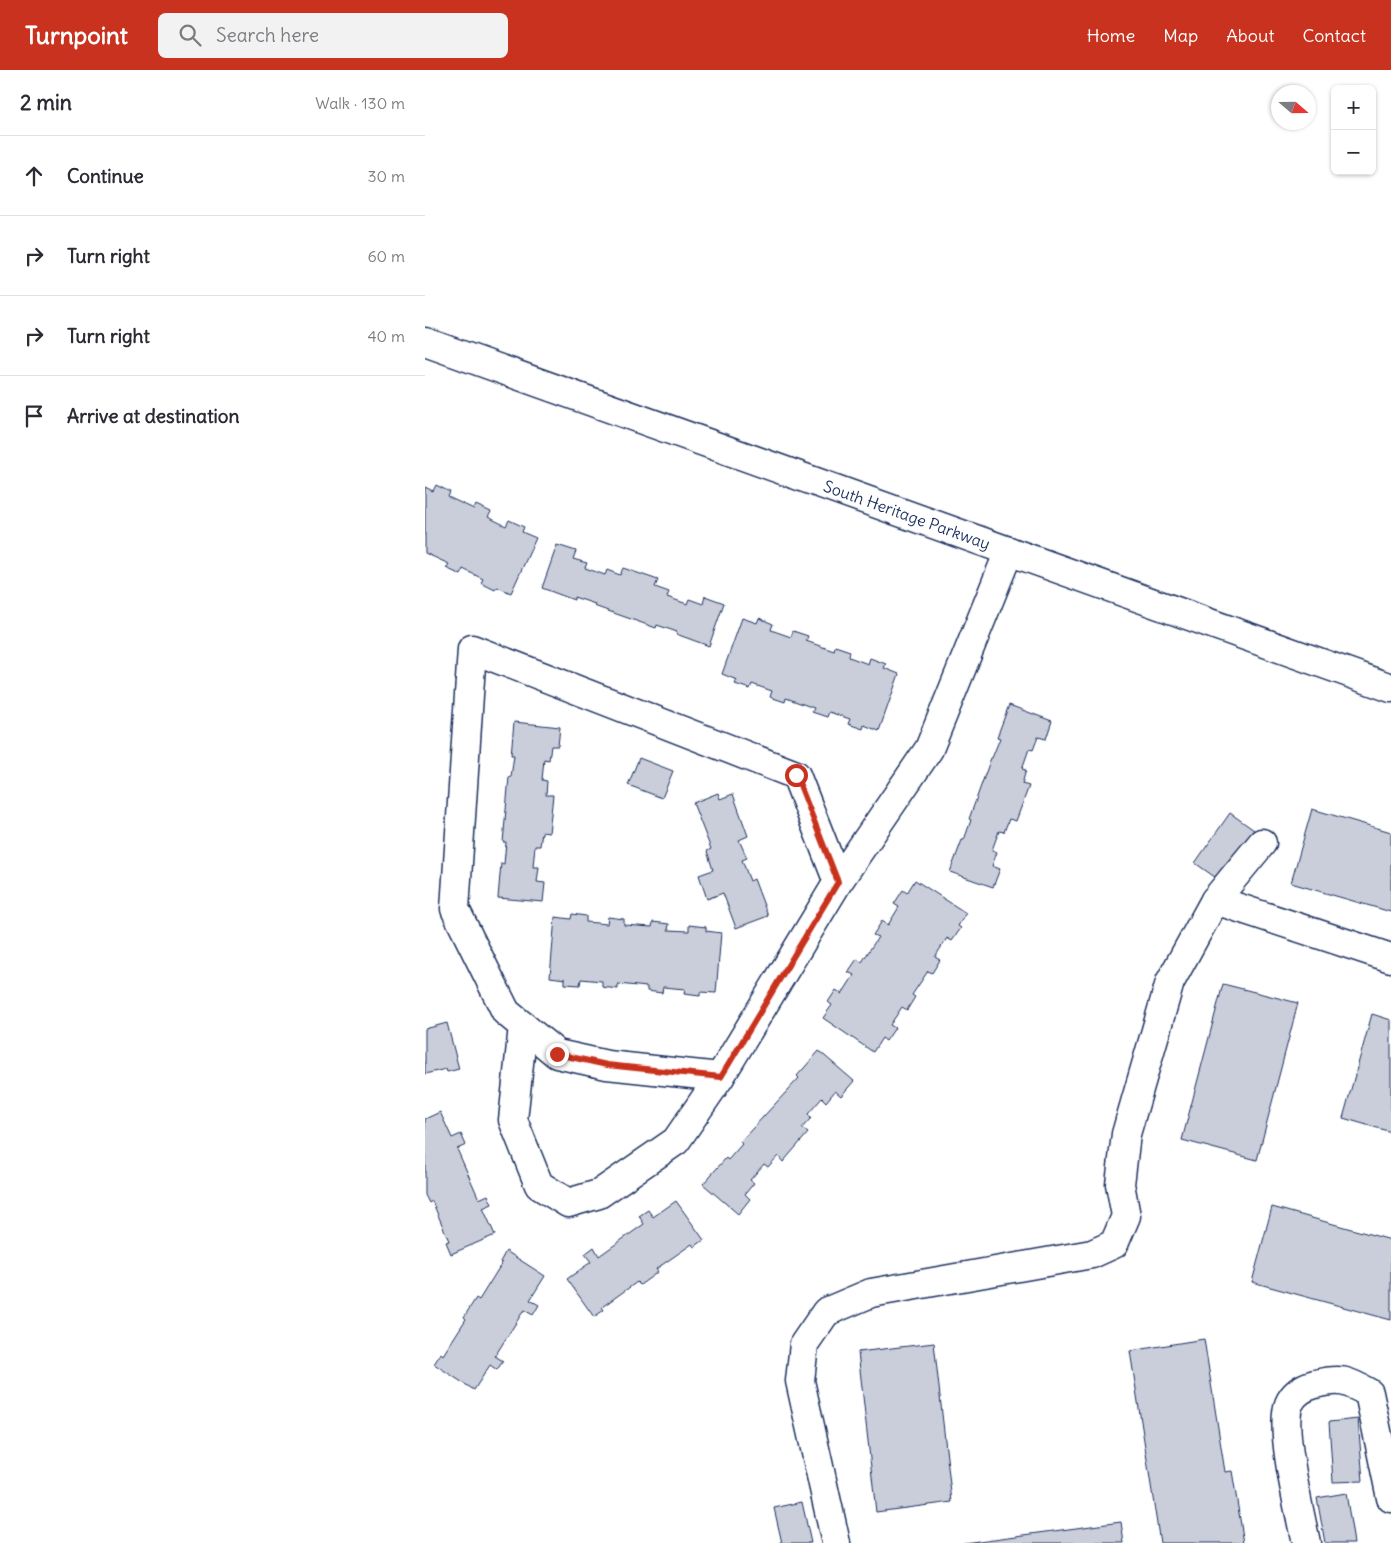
<!DOCTYPE html>
<meta charset="utf-8">
<style>
:root{--surface:#fff;--page:#f2f2f3;--text:#2b2b33;--muted:#7c7c81;--line:#e1e1e2;--accent:#c8321e}
body{margin:0;font-family:Delius,sans-serif;background:var(--page);color:var(--text)}
.controls{position:absolute;right:15px;top:15px;display:grid;overflow:hidden;border-radius:8px;box-shadow:0 1px 4px #0004}
.controls button{width:45px;height:45px;display:grid;place-items:center;padding:0;border:0;border-bottom:1px solid var(--line);background:var(--surface);color:var(--text);font:25px sans-serif}
.compass{position:absolute;left:846px;top:15px;width:45px;height:45px;border-radius:50%;background:var(--surface);box-shadow:0 1px 4px #0004;rotate:110deg}
.stop{position:absolute;width:15px;height:15px;margin:-11px;border:4px solid #c8321e;border-radius:50%;background:#fff}
.stop.end{background:#c8321e;border-color:#fff;box-shadow:0 1px 5px #0008}
.list{margin:0;padding:0;list-style:none}
h2{display:flex;justify-content:space-between;align-items:center;height:65px;margin:0;padding:0 20px;font-size:21px}
h2 small{font-size:16px;font-weight:400;color:var(--muted)}
.list li{display:grid;grid-template-columns:32px 1fr auto;gap:15px;align-items:center;box-sizing:border-box;height:80px;padding:0 20px;border-top:1px solid var(--line)}
.list b{display:block;font-size:19px;white-space:nowrap}
.list em{font-size:16px;font-style:normal;color:var(--muted)}
.icon{flex:none;width:28px;height:28px;fill:none;stroke:currentColor;stroke-width:2;stroke-linecap:round;stroke-linejoin:round}
.map{position:relative;flex:none;width:966px;height:1473px;overflow:hidden}
header{display:flex;align-items:center;gap:30px;box-sizing:border-box;height:70px;padding:0 25px;background:var(--accent);color:#fff}
header strong{font-size:24px}
nav{display:flex;gap:28px;margin-inline-start:auto;font-size:18px}
.search{width:350px;height:45px;background:var(--page);display:flex;align-items:center;gap:12px;box-sizing:border-box;padding:0 18px;border-radius:8px;color:var(--muted);font-size:19px}
main{display:flex}
aside{flex:1;background:var(--surface)}
.map>svg:first-child{display:block}
.building{fill:#caceda;stroke:#1b2f5e}
.lines{fill:none;stroke-linecap:round;stroke-linejoin:round}
.minor-casing{stroke:#1b2f5e;stroke-width:31}
.major-casing{stroke:#1b2f5e;stroke-width:31}
.minor{stroke:#fff;stroke-width:28}
.major{stroke:#fff;stroke-width:28}
.route{stroke:#c8321e;stroke-width:6}
.labels{text-anchor:middle;dominant-baseline:central;stroke-width:4.5;stroke-linejoin:round;paint-order:stroke}
.street-label{font-size:16px;fill:#1b2f5e;stroke:#fff}
</style>
<header>
<strong>Turnpoint</strong>
<div class="search"><svg class="icon" aria-label="search" viewBox="0 0 24 24"><circle cx="10" cy="10" r="6"/><path d="M15 15l6 6"/></svg>Search here</div>
<nav><a>Home</a><a>Map</a><a>About</a><a>Contact</a></nav>
</header>
<main>
<aside>
<h2>2 min<small>Walk · 130 m</small></h2>
<ul class="list">
<li><svg class="icon" aria-label="ahead" viewBox="0 0 24 24"><path d="M12 20V5M6 11l6-6 6 6"/></svg><div><b>Continue</b></div><em>30 m</em></li>
<li><svg class="icon" aria-label="right" viewBox="0 0 24 24"><path d="M7 20v-9h11M14 6l5 5-5 5"/></svg><div><b>Turn right</b></div><em>60 m</em></li>
<li><svg class="icon" aria-label="right" viewBox="0 0 24 24"><path d="M7 20v-9h11M14 6l5 5-5 5"/></svg><div><b>Turn right</b></div><em>40 m</em></li>
<li><svg class="icon" aria-label="arrive" viewBox="0 0 24 24"><path d="M6 21V4h12l-3 4 3 4H6"/></svg><div><b>Arrive at destination</b></div></li>
</ul>
</aside>
<div class="map">
<svg width="966" height="1473" viewBox="0 0 966 1473">
<rect width="100%" height="100%" fill="#fff"/>
<filter id="ink" filterUnits="userSpaceOnUse"><feTurbulence type="fractalNoise" baseFrequency=".02" numOctaves="2"/><feDisplacementMap in="SourceGraphic" scale="10" xChannelSelector="R" yChannelSelector="G"/><feConvolveMatrix kernelMatrix="1 2 1 2 8 2 1 2 1" color-interpolation-filters="sRGB"/></filter>
<g filter="url(#ink)">
<g class="building">
<polygon points="11,415 25,422 23,427 49,439 51,435 66,442 63,447 81,456 84,450 99,457 97,462 111,468 86,523 72,517 70,520 56,513 58,509 38,499 36,505 21,498 24,494 0,483 0,417 8,421"/>
<polygon points="132,475 151,481 148,489 162,493 160,498 180,505 182,500 195,505 198,498 233,510 230,517 244,522 242,527 262,534 264,529 278,534 280,526 299,533 284,576 251,564 252,562 232,555 231,558 169,536 170,534 149,527 149,530 117,518"/>
<polygon points="317,548 332,553 334,548 348,554 346,560 366,567 368,561 383,566 381,571 409,581 410,576 425,581 424,587 443,594 445,588 461,594 459,598 474,604 454,661 439,655 438,659 423,654 425,649 404,642 402,647 387,642 389,638 361,628 360,632 345,627 347,621 327,614 325,619 310,614 312,610 297,604"/>
<polygon points="584,635 627,651 621,669 613,667 608,680 604,679 597,699 601,700 597,714 604,716 591,751 584,749 579,762 574,761 567,780 572,782 567,796 575,799 568,817 525,802 537,770 539,770 546,750 544,749 566,688 567,688 575,668 572,667"/>
<polygon points="89,652 135,657 133,676 126,676 124,690 119,689 117,710 122,711 121,725 128,725 124,763 117,762 115,776 110,776 108,797 114,797 112,812 120,813 118,832 73,828 76,793 79,794 81,772 78,772 84,707 86,707 89,685 86,685"/>
<polygon points="214,688 248,701 237,728 203,715"/>
<polygon points="293,723 295,729 308,724 323,766 314,770 322,788 317,790 325,811 329,809 343,846 311,858 298,823 282,829 274,805 288,800 282,781 286,779 268,733"/>
<polygon points="887,739 966,762 966,842 866,813"/>
<polygon points="805,743 829,760 794,810 770,793"/>
<polygon points="490,810 541,843 533,856 536,858 527,871 522,868 510,887 515,890 507,903 503,901 487,925 490,927 482,940 477,937 465,955 470,958 461,971 457,968 448,982 398,948 407,935 403,932 411,920 417,924 429,905 423,902 432,889 437,892 453,867 448,865 457,851 463,855 474,837 469,834 478,820 482,823"/>
<polygon points="147,844 161,846 161,852 182,854 183,847 199,849 199,855 227,857 228,852 244,854 243,860 264,861 264,855 281,857 281,861 296,863 291,923 275,922 275,926 259,924 260,919 238,917 237,923 222,921 222,917 193,914 193,919 177,917 177,911 156,909 155,915 140,914 140,909 125,907 130,847 146,849"/>
<polygon points="798,914 873,933 832,1090 757,1070"/>
<polygon points="947,944 966,950 966,1062 918,1048"/>
<polygon points="22,953 34,999 22,1002 21,999 0,1004 0,959"/>
<polygon points="394,981 429,1011 416,1026 410,1021 401,1032 397,1028 383,1044 386,1048 377,1058 383,1063 358,1092 353,1086 343,1097 339,1094 325,1110 329,1113 320,1124 325,1129 313,1144 278,1114 301,1088 303,1090 317,1074 315,1072 374,1008 372,1006"/>
<polygon points="15,1042 27,1068 36,1064 41,1075 32,1079 54,1129 63,1125 67,1134 58,1138 70,1165 26,1184 21,1172 24,1171 7,1131 4,1133 0,1125 0,1049"/>
<polygon points="251,1131 279,1170 269,1177 267,1174 231,1199 233,1202 215,1215 212,1212 177,1237 179,1240 169,1247 142,1209 166,1192 160,1184 169,1177 174,1186 219,1154 214,1146 223,1140 228,1147"/>
<polygon points="847,1137 966,1170 966,1250 827,1212"/>
<polygon points="81,1181 120,1206 105,1230 114,1235 108,1245 99,1240 70,1286 78,1291 72,1300 65,1295 49,1320 9,1294 16,1283 18,1285 41,1249 39,1247 51,1228 54,1230 77,1193 75,1192"/>
<polygon points="779,1269 800,1402 807,1401 819,1473 735,1473 705,1281"/>
<polygon points="509,1273 527,1432 451,1442 433,1282"/>
<polygon points="933,1349 938,1411 908,1412 904,1352"/>
<polygon points="921,1423 929,1473 900,1473 892,1428"/>
<polygon points="377,1432 386,1473 357,1473 349,1438"/>
<polygon points="696,1452 699,1473 539,1473"/>
</g>
<g class="lines">
<defs>
<g id="minor">
<polyline points="413,812 371,705 47,579 30,839 81,942 132,984 182,995 295,1007 413,812 504,679 584,481"/>
<polyline points="790,830 966,888"/>
<polyline points="98,956 88,1050 114,1115 143,1133 174,1124 251,1071 295,1007"/>
<polyline points="411,1473 375,1311 379,1274 401,1242 446,1223 667,1184 689,1174 701,1146 695,1114 701,1064 745,912 790,830 837,773"/>
<path d="M881,1473C875,1443 854,1359 864,1334C869,1322 879,1317 890,1314C916,1308 921,1310 944,1323L966,1428"/>
</g>
<g id="major">
<path id="s1" d="M0,272L966,618"/>
</g>
</defs>
<use href="#minor" class="minor-casing"/>
<use href="#major" class="major-casing"/>
<use href="#minor" class="minor"/>
<use href="#major" class="major"/>
</g>
</g>
<g class="lines" filter="url(#ink)">
<polyline class="route" points="132,984 182,995 296,1007 413,812 371,705"/>
</g>
<g class="labels">
<g class="street-label">
<text stroke="none"><textPath href="#s1" startOffset="512">South Heritage Parkway</textPath></text>
</g>
</g>
</svg>
<div class="controls">
<button>+</button>
<button>−</button>
</div>
<svg class="compass" viewBox="-18 -18 36 36"><path d="M0-13l5 13h-10z" fill="#e53935"/><path d="M0 13l5-13h-10z" fill="#7c7c81"/></svg>
<div class="stop" style="left:371px;top:705px"></div>
<div class="stop end" style="left:132px;top:984px"></div>
</div>
</main>
